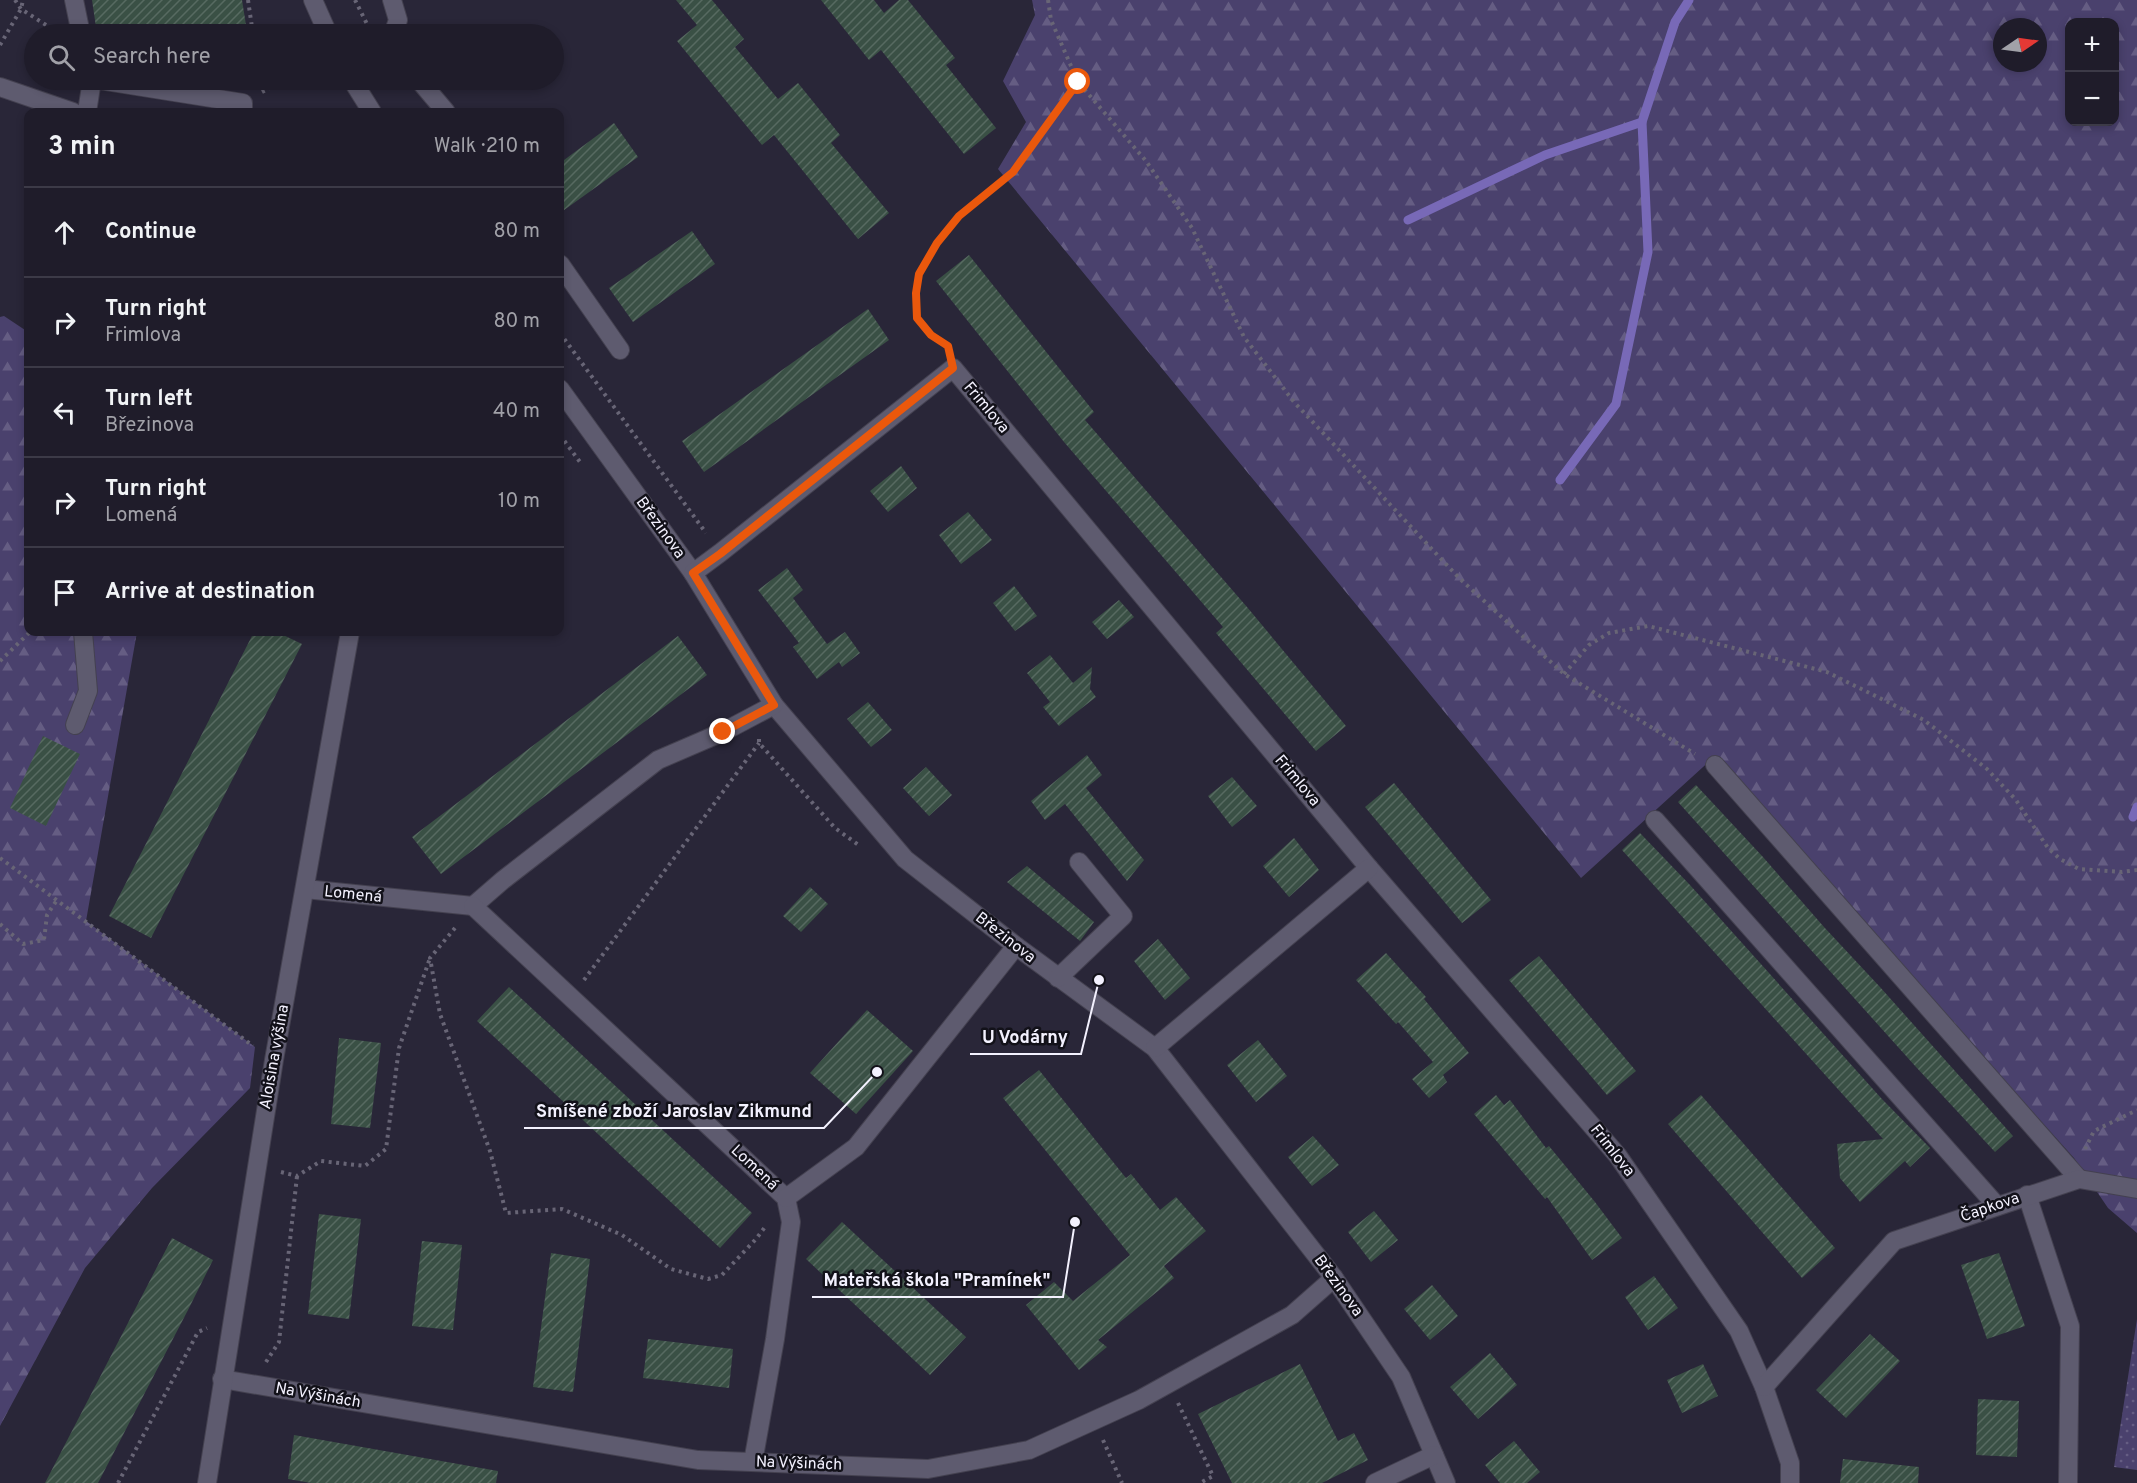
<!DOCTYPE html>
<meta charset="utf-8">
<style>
:root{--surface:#1f1c2a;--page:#272532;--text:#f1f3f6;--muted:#a1a1a8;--line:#3c3a47}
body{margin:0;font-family:Overpass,sans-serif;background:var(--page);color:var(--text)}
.controls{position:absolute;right:18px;top:18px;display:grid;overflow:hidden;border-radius:12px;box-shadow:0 3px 9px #0003}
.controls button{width:54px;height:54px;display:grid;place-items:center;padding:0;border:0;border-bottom:2px solid var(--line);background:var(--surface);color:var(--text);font:30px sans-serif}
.compass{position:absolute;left:1993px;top:18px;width:54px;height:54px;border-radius:50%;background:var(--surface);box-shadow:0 3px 9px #0003;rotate:77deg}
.stop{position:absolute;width:18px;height:18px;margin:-14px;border:4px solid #ea580c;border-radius:50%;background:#fff}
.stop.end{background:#ea580c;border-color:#fff;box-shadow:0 2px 6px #0008}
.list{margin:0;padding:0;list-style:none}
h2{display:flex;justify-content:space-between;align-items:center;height:78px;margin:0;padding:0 24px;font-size:26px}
h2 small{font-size:20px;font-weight:400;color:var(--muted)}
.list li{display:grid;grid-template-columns:39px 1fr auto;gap:18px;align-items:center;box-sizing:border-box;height:90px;padding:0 24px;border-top:2px solid var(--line)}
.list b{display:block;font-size:22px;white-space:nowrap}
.list p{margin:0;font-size:20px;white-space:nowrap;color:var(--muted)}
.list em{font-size:20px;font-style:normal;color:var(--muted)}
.icon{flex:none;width:33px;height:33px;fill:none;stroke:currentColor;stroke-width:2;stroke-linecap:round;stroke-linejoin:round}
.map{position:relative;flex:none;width:2137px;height:1483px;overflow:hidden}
.search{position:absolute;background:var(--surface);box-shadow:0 3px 9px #0003;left:24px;top:24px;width:540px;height:66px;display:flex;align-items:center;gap:15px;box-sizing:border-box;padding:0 21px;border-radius:33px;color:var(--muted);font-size:22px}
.panel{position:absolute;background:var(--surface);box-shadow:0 3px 9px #0003;left:24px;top:108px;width:540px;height:528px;border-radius:12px}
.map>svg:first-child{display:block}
.grass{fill:url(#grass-dots)}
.forest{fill:url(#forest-firs);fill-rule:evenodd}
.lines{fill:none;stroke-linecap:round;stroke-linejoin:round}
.stream{stroke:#7869b7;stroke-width:9}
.building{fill:url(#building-hatch)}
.minor-casing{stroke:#444150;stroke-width:20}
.path{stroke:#686576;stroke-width:4;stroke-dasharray:3 4.5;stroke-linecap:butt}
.minor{stroke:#5e5b6f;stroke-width:18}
.route{stroke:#ea580c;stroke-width:8}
.labels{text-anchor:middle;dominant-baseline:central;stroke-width:5;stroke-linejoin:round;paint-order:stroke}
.street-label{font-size:16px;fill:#f3f1fe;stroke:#121119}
.leader{fill:none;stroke:#f3f1fe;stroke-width:2}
.callout-dot{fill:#f3f1fe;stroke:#121119;stroke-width:2}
.callout-label{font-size:18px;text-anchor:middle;font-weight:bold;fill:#f3f1fe;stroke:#121119;stroke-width:5;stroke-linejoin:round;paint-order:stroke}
</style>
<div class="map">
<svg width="2137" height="1483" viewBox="0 0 2137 1483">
<defs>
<pattern id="grass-dots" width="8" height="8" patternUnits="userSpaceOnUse" patternTransform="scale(1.5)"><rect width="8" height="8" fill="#4a416d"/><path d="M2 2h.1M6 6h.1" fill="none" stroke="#655d83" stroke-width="1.8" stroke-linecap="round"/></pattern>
<pattern id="forest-firs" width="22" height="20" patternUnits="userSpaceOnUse" patternTransform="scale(1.5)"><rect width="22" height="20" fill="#4a416d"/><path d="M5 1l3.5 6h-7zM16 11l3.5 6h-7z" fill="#655d83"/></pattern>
<pattern id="building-hatch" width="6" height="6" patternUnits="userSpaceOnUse" patternTransform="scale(1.5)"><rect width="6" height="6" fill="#3a5045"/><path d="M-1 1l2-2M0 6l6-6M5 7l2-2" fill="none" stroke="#576a61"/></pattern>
</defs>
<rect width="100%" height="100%" fill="#292638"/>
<polygon class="grass" points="2137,1319 2137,1470 2114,1467"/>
<g class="forest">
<path d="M1032,0H2137V1233L2108,1208L2074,1158L1714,757L1581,878L998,169L1026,122L1003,81L1035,15ZM2070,22H2114V122H2070ZM2002,27H2038V63H2002Z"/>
<polygon points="4,316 28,332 28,632 137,632 86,921 255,1047 250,1088 152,1188 85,1268 0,1426 0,317"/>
</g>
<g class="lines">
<g class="stream">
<polyline points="1408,220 1545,155 1642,122 1675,22 1689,0"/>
<polyline points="1560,480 1616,404 1648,252 1642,122"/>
<polyline points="2133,817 2137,807"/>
</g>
</g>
<g class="building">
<polygon points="92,0 242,0 246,25 188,34 97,34"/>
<polygon points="676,0 712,0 744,39 735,47 778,99 798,83 840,135 831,143 889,213 858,239 774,135 762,145 677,41 697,25"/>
<polygon points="821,0 874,0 884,13 899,0 908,0 955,58 946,65 996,128 964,154 881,50 869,60"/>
<polygon points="614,123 638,157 560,213 560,163"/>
<polygon points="692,231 715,264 633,322 609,288"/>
<polygon points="969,255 1094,412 1085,420 1247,607 1346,726 1316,751 1216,633 1223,627 1064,442 936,281"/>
<polygon points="868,309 889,340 704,472 682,441"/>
<polygon points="901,466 917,488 888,512 870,491"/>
<polygon points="968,512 992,540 961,564 939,535"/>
<polygon points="787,568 803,590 793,598 827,644 845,632 860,653 842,667 839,662 817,679 793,647 799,643 758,590"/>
<polygon points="1014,586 1037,616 1015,631 993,603"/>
<polygon points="1119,600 1134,617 1107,639 1092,622"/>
<polygon points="254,632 277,632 302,644 151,938 109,916"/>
<polygon points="678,636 707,675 441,874 412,837"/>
<polygon points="1050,655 1073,683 1092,667 1090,689 1096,697 1059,726 1043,707 1050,702 1027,673"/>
<polygon points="868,702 892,730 871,747 847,719"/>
<polygon points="43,736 80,754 46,826 10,808"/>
<polygon points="1087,755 1102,775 1086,788 1144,860 1127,881 1065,804 1045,820 1031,801"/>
<polygon points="926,767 952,795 929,816 903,788"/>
<polygon points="1232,777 1257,806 1232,827 1208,796"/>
<polygon points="1394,783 1491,900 1462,923 1365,807"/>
<polygon points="1696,785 1763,857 1824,927 1880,987 2013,1136 1995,1152 1916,1067 1678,802"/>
<polygon points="1640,833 1690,885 1881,1098 1930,1148 1910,1167 1905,1161 1860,1202 1840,1178 1837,1144 1883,1139 1622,850"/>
<polygon points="1294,838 1319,870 1289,897 1263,866"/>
<polygon points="1027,866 1094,922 1080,941 1007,882"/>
<polygon points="810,887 828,904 801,932 783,916"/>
<polygon points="1158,939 1190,978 1165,1000 1134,961"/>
<polygon points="1386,953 1426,997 1424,999 1469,1053 1443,1075 1447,1082 1429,1098 1412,1079 1433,1062 1398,1022 1396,1024 1356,980"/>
<polygon points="1539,956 1636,1071 1607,1095 1509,980"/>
<polygon points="509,987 752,1213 720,1248 477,1021"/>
<polygon points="867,1010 913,1051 856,1114 810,1073"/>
<polygon points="339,1038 381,1043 370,1128 331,1124"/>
<polygon points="1258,1040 1287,1076 1256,1102 1227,1065"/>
<polygon points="1039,1070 1126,1178 1131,1174 1160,1210 1176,1197 1206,1231 1164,1266 1174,1278 1098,1340 1107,1347 1079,1370 1026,1305 1054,1282 1073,1301 1130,1255 1003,1098"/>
<polygon points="1496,1095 1504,1105 1510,1100 1546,1148 1549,1146 1595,1202 1622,1238 1592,1260 1547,1197 1545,1199 1474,1114"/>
<polygon points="1701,1095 1835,1248 1802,1278 1668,1124"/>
<polygon points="1313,1136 1339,1165 1312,1186 1288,1157"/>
<polygon points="1374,1211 1398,1240 1371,1262 1348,1232"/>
<polygon points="319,1214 361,1219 349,1319 308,1314"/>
<polygon points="842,1222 966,1337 930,1375 806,1259"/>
<polygon points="172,1238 213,1260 188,1310 98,1483 45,1483"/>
<polygon points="422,1241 462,1245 453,1330 412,1326"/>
<polygon points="551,1253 590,1259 573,1392 533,1387"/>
<polygon points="1999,1253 2025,1326 1987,1339 1961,1265"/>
<polygon points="1654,1276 1678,1308 1648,1330 1625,1297"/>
<polygon points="1432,1285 1458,1316 1430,1340 1404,1309"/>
<polygon points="1870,1334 1900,1361 1846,1418 1816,1390"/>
<polygon points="648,1339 733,1349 729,1388 643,1378"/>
<polygon points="1490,1353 1517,1385 1478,1419 1450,1387"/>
<polygon points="1300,1364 1338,1441 1354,1433 1368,1460 1322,1483 1232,1483 1198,1414"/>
<polygon points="1703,1364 1718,1396 1682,1413 1667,1380"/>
<polygon points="1978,1399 2019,1401 2017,1457 1976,1455"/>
<polygon points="294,1435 498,1471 496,1483 311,1483 288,1479"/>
<polygon points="1514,1441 1540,1472 1527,1483 1500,1483 1485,1465"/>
<polygon points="1843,1459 1919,1467 1918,1483 1840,1483"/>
</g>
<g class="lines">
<defs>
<g id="minor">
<polyline points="74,0 81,34"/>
<polyline points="313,0 328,34"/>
<polyline points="392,0 398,20 393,34"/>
<polyline points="99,80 243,103 243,112"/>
<polyline points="352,80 372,112"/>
<polyline points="419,80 446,112"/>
<polyline points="0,87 73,112"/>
<polyline points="87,112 92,80"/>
<polyline points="560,264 620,350"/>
<polyline points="560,389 693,573 774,705 905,859 1016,946 1155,1048 1334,1278 1401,1377 1446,1483"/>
<polyline points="693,573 720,553 953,368 1369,868 1618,1156 1739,1331 1764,1387 1790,1463 1790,1483"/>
<polyline points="75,725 88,691 83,632"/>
<polyline points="1715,765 2079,1179"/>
<polyline points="1655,820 1997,1206"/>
<polyline points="305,889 473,906 503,880 658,760 723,732 774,705"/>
<polyline points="473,906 786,1198 791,1222 775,1339 753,1462"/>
<polyline points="1058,978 1123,916 1079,862"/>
<polyline points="1155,1048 1369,868"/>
<polyline points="2027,1195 2070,1326 2068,1483"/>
<polyline points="786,1198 856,1147 1016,946"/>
<polyline points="222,1379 698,1460 928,1469 1029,1450 1139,1400 1292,1315 1334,1278"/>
<polyline points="1764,1387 1894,1241 2079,1179 2137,1189"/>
<polyline points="207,1483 274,1060 350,632"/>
<polyline points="1375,1483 1434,1455"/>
</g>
</defs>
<use href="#minor" class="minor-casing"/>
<g class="path">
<polyline points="15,0 21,9 57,32"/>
<polyline points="248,0 253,34"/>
<polyline points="355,0 369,28"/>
<polyline points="1048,0 1051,20 1078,82 1146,161 1192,228 1244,337 1294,402 1459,578 1564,674 1695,754"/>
<polyline points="0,45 21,9 23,0"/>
<polyline points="262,92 285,80"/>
<polyline points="560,333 706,533"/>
<polyline points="946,344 931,335 917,318 916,293 919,274 937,243 959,216 1013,172 1078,82"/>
<polyline points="560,435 580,462"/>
<polyline points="0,661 30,632"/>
<polyline points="1564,674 1589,645 1609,633 1648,626 1827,672 1924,720 1987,769 2016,800 2048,848 2060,859 2079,869 2122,872 2137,870"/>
<polyline points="759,739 759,743 835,828 860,846"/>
<polyline points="0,858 253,1046"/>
<polyline points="0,924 23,944 44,940 47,915 57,900"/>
<polyline points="455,928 430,958 440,1014 490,1151 506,1213 562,1209 622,1235 671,1269 708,1279 722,1275 756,1239 765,1227"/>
<polyline points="584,980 759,743"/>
<polyline points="2085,1149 2094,1131 2137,1110"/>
<polyline points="281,1172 297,1176 321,1161 365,1166 386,1149 399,1048 430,958"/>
<polyline points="266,1362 279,1342 297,1176"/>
<polyline points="1178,1403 1213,1476 1200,1483"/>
<polyline points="1103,1440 1122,1483"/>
<polyline points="118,1483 198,1332 207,1328"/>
</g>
<use href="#minor" class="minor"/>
</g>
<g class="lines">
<polyline class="route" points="723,732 774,705 693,573 720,554 953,368 948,346 931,335 917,318 916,293 919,274 937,243 959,216 1013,172 1078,82"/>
</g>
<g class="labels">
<g class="street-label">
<text transform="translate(986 408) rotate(50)">Frimlova</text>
<text transform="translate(660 528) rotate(54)">Březinova</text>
<text transform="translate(1297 781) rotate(50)">Frimlova</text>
<text transform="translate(353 895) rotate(6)">Lomená</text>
<text transform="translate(1005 938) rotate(38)">Březinova</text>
<text transform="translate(275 1057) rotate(-80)">Aloisina výšina</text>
<text transform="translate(1612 1151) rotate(52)">Frimlova</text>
<text transform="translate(754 1168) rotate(43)">Lomená</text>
<text transform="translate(1990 1208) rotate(-19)">Čapkova</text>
<text transform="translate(1338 1286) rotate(54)">Březinova</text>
<text transform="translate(318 1396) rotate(10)">Na Výšinách</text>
<text transform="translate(799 1464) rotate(2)">Na Výšinách</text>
</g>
</g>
<path class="leader" d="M1099 980L1081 1054H970M877 1072L824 1128H524M1075 1222L1063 1297H812"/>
<g class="callout-dot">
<circle cx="1099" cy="980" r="6"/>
<circle cx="877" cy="1072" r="6"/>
<circle cx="1075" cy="1222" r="6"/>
</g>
<g class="callout-label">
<text x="1025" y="1043">U Vodárny</text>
<text x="674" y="1117">Smíšené zboží Jaroslav Zikmund</text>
<text x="937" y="1286">Mateřská škola "Pramínek"</text>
</g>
</svg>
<div class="controls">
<button>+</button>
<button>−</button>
</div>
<svg class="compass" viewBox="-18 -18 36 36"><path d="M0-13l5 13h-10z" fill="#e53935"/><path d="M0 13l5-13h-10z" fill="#a1a1a8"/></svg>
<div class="stop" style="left:1078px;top:82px"></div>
<div class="stop end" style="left:723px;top:732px"></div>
<div class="search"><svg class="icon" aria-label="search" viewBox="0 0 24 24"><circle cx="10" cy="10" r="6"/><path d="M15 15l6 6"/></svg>Search here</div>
<section class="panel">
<h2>3 min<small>Walk · 210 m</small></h2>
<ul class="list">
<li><svg class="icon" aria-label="ahead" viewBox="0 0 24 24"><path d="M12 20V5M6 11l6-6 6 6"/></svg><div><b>Continue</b></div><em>80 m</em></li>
<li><svg class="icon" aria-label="right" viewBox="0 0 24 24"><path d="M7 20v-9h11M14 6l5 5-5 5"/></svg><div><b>Turn right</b><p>Frimlova</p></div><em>80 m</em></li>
<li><svg class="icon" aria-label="left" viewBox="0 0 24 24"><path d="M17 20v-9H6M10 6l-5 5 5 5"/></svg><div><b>Turn left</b><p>Březinova</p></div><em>40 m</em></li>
<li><svg class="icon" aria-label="right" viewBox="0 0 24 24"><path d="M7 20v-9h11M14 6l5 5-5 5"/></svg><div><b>Turn right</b><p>Lomená</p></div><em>10 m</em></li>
<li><svg class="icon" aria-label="arrive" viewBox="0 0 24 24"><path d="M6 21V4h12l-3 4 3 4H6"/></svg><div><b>Arrive at destination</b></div></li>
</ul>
</section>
</div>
